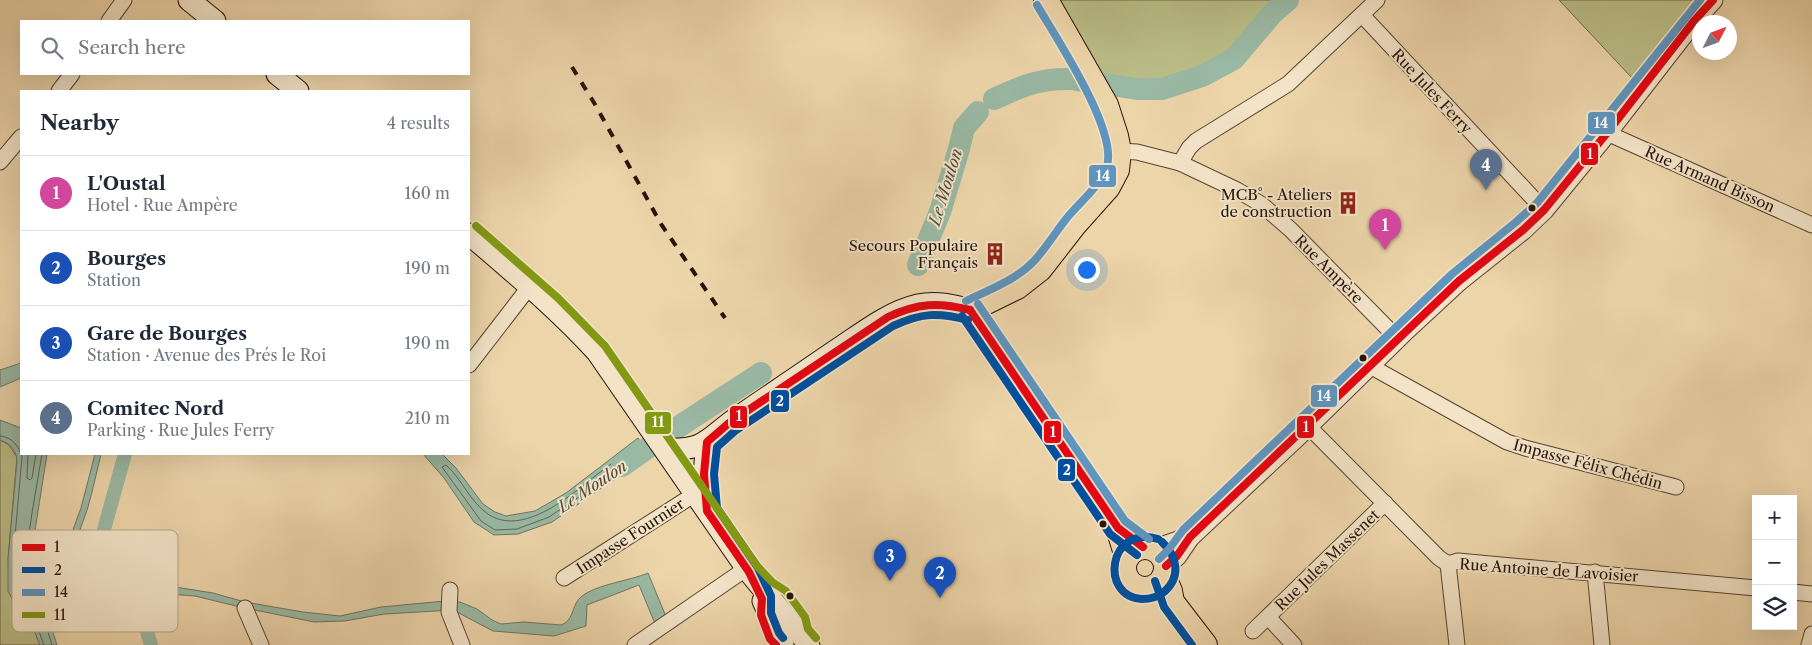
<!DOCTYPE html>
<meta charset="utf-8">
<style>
:root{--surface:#fff;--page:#f2f2f3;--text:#1f2937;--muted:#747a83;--line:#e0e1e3;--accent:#1a73e8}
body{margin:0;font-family:"Libre Caslon Text",serif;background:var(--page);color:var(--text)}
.controls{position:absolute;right:15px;bottom:15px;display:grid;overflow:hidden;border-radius:0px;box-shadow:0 5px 20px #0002}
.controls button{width:45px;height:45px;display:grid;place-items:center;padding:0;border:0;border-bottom:1px solid var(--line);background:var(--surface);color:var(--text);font:25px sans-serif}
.compass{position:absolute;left:1692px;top:15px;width:45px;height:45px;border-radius:50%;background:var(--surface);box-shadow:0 5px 20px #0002;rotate:48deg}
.you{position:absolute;left:1086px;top:269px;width:18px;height:18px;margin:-12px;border:4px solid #fff;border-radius:50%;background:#1a73e8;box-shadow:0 0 0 8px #1a73e833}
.badge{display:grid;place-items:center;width:32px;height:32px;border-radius:50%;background:var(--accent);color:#fff;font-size:16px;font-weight:700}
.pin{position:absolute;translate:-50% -41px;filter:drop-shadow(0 1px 2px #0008)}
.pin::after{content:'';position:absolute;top:26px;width:18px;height:15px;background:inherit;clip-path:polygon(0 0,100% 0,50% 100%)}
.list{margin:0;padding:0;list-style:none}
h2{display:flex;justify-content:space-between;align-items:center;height:65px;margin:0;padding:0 20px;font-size:21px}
h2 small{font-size:16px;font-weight:400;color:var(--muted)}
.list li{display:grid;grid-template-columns:32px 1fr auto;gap:15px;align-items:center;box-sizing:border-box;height:75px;padding:0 20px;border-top:1px solid var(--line)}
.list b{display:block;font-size:19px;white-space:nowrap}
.list p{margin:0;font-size:16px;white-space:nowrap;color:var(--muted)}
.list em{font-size:16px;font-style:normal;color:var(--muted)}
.icon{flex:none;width:28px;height:28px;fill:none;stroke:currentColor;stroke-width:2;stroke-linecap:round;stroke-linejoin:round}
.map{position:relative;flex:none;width:1812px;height:645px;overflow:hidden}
.search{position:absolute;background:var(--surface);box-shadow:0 5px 20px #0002;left:20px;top:20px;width:450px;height:55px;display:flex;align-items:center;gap:12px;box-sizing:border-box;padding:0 18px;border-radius:0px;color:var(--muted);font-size:19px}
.panel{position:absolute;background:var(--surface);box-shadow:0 5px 20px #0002;left:20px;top:90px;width:450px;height:365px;border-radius:0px}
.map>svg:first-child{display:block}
.green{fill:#babd87;stroke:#706848}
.water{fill:#9ab9a4;stroke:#6c7766}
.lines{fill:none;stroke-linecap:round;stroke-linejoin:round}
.shore{stroke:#606656;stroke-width:1}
.canal{stroke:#9ab9a4;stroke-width:14}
.river{stroke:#9ab9a4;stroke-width:22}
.minor-casing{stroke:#584431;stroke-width:17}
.tertiary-casing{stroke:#584431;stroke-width:21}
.secondary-casing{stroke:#261309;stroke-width:23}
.primary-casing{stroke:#261309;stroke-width:26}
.minor{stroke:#f3e4c8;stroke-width:15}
.tertiary{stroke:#f3e4c8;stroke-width:19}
.secondary{stroke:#f3e4c8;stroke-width:21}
.primary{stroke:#edd5aa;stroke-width:24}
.rail{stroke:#261309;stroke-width:4;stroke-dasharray:9 9;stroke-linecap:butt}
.bus-1-casing{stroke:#f3e4c8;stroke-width:11}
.bus-2-casing{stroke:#f3e4c8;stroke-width:11}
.bus-3-casing{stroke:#f3e4c8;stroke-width:11}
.bus-4-casing{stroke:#f3e4c8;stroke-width:11}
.bus-1{stroke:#e30613;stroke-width:8}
.bus-2{stroke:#004f9f;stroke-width:8}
.bus-3{stroke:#5f95bf;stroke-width:8}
.bus-4{stroke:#839914;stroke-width:8}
.bus-dot{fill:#261309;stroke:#f3e4c8;stroke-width:2}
.labels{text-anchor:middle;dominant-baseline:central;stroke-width:4;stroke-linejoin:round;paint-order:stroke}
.street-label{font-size:15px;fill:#261309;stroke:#f3e4c8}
.poi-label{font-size:15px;fill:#261309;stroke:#f3e4c8;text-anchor:end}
.water-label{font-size:16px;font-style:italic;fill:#4f4d3f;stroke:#f3e4c8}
.key{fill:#f3e4c8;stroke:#b6a58f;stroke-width:1}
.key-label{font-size:14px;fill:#261309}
.line-badge{stroke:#f3e4c8;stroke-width:2}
.badge-label{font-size:14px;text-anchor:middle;font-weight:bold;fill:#fff}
</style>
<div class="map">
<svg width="1812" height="645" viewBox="0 0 1812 645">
<rect width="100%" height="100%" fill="#edd5aa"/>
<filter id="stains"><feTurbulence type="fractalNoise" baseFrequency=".004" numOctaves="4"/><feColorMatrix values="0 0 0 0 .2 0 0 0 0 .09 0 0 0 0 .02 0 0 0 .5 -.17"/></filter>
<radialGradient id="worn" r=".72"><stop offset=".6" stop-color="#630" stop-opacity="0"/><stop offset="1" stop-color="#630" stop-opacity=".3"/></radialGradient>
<g class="green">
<polygon points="1046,0 1288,0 1272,14 1234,59 1202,76 1162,89 1137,89 1099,83"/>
<polygon points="1559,0 1695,0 1632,78"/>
<polygon points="0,440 9,445 17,457 8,559 16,607 30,620 40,645 0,645"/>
</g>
<g class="water">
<polygon points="21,363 21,378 0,387 0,370"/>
<path d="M0,420L21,428V454H47L28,575L32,597L43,605L46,610L57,645H40L30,620L16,607L8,591V559L17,462C17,452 11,443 0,440Z"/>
<polygon points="638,438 651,457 631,468 552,522 518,534 494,535 474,522 444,478 423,454 442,454 456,468 483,504 495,512 506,516 535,511 566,493"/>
<path d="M95,454H101C97,471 93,489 88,507C80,532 58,582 61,608L77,607L104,604L120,600L149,590L175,587L213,593L245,602L303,612L340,616L381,607L445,601L460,602L477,609L492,620L501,624L524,622L561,625C573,621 572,608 578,600C590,585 630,581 648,573L667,619L656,626L639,585L587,605L586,626L554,636L493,631L453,610L384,614L345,621L314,622L240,607L195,596L168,594L63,618L55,605V601L71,535L81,508Z"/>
</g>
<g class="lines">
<g class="shore">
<path d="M0,436C12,437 19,446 22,457L13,559V589L20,603L34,618L44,645"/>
<path d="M635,446L638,447L642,453V456L628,464L549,517L517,529L495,530L481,521L442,467L446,465C462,479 470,502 488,514C522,537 569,497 595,476C608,466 622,456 635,446Z"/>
<polyline points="28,454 27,478 30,480 32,478 36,454"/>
<polyline points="42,454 32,513 23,575 28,599 42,612 52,645"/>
</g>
<g class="canal">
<polyline points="86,594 125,454"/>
<polyline points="137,597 151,645"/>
</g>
<g class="river">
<path d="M994,99C1022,86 1040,78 1072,79C1082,80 1090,84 1099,83L1137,89H1162L1202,76L1234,59L1272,14L1288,0"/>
<polyline points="918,265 940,212 959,149 964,128 978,112"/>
<polyline points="622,466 666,435 761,373"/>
</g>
<defs>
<g id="minor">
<polyline points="1362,15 1544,210"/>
<polyline points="109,21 124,0"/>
<polyline points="59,91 72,74"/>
<polyline points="1607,133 1812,225"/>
<polyline points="1119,151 1137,152 1180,163 1237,190 1261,204 1290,229 1397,338"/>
<polyline points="0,162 21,137"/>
<polyline points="1180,163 1189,148 1196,141 1288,84 1377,0"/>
<polyline points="1371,364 1379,371 1507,442 1525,448 1676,487"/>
<polyline points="469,365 530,286"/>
<polyline points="1308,426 1439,558 1448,564 1458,561 1756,588"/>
<polyline points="1448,564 1457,645"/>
<polyline points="1595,572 1602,645"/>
<polyline points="564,578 695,494"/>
<polyline points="450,590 449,612 462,645"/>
<polyline points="1793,592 1812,594"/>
<polyline points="245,608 261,645"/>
<polyline points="1268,617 1294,645"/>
<polyline points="1253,631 1385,503"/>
<polyline points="635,645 747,568"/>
<polyline points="1809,645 1812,634"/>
</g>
<g id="tertiary">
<polyline points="1155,549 1190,537"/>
<polyline points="1166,566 1177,556 1190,537 1299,435 1406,330 1459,281 1523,230 1544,210 1607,133 1694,21 1713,0"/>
</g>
<g id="secondary">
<polyline points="189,0 215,21"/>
<polyline points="277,74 298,91"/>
<path d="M469,234C513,272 558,309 597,352L749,572L809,645"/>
<polyline points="707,442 704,474 707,508"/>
<path d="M665,449C707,451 707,438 738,417C770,395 803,373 835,351C861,334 888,312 918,305C936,301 953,305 970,310"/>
<polyline points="763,601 783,645"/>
</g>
<g id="primary">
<polyline points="1046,0 1106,105 1116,136 1119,151 1117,170 1108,187 1075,224 1040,269 1017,287 970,310 1118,528 1127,557"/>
<circle cx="1145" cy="568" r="21"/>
<polyline points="1164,577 1170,591 1172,602 1205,645"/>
</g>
</defs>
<use href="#minor" class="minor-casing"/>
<use href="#tertiary" class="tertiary-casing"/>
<use href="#secondary" class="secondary-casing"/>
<use href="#primary" class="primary-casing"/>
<use href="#minor" class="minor"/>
<use href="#tertiary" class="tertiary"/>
<use href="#secondary" class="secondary"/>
<use href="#primary" class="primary"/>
<polyline class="rail" points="572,67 596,106 661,224 725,318"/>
<defs>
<g id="bus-1">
<polyline points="970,310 1118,528 1143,547"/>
<polyline points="1166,566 1177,556 1190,537 1459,281 1523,230 1544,210 1607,133 1694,21 1713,0"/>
<path d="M776,645L770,639L761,615L762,599L749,572L707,511L704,474L707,442L729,423L888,317C918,303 938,302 970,310"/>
</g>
<g id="bus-2">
<polyline points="962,316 1110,534 1137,555"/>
<path d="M1158,539C1108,524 1099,597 1142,599C1150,599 1158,597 1164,592C1181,577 1178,557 1162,542"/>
<polyline points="1155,581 1164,607 1192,645"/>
<path d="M783,638L779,633L771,613V596L758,568L717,508L714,474L717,447L735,431L893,326C921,313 938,312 968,320"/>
</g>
<g id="bus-3">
<path d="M966,301C989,290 1016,280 1034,261C1046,248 1055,233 1066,219C1079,203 1098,188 1106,169C1121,134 1056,38 1037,5"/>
<polyline points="978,304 1125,521 1149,539"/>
<polyline points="1159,559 1169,549 1183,530 1452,274 1516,222 1537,203 1700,0"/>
</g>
<polyline id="bus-4" points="476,226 558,298 605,346 757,566 772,582 786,591 805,617 808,629 816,638"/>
</defs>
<use href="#bus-1" class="bus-1-casing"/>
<use href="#bus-2" class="bus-2-casing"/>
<use href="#bus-3" class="bus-3-casing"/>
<use href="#bus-4" class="bus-4-casing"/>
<use href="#bus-1" class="bus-1"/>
<use href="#bus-2" class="bus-2"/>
<use href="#bus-3" class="bus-3"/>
<use href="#bus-4" class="bus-4"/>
</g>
<defs>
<symbol id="building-bare" viewBox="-9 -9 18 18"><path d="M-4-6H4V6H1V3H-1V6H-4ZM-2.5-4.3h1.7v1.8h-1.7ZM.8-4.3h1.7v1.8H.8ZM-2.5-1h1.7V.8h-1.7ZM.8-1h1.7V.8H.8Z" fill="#8f2418" stroke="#f3e4c8" stroke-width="2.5" paint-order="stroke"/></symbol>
</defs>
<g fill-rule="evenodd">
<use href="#building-bare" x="1332" y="187" width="32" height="32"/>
<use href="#building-bare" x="979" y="238" width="32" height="32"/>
</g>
<g class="bus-dot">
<circle cx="1532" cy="208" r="4.5"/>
<circle cx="1363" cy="358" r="4.5"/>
<circle cx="1103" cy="524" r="4.5"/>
<circle cx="790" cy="596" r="4.5"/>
</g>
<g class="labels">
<g class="street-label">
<text transform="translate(1432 91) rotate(47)">Rue Jules Ferry</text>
<text transform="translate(1710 179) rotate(24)">Rue Armand Bisson</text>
<text transform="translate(1329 269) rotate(45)">Rue Ampère</text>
<text transform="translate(1588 464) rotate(15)">Impasse Félix Chédin</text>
<text transform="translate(630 536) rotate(-33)">Impasse Fournier</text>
<text transform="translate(1327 560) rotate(-44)">Rue Jules Massenet</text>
<text transform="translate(1549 570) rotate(4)">Rue Antoine de Lavoisier</text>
</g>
<g class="poi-label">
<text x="1332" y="194">MCB° - Ateliers<tspan x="1332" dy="17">de construction</tspan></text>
<text x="978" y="245">Secours Populaire<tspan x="978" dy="17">Français</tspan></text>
</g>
<g class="water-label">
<text transform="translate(945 187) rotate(-73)">Le Moulon</text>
<text transform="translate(592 486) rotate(-34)">Le Moulon</text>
</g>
</g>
<rect x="12" y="530" width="166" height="102" rx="8" class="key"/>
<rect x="22" y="544" width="23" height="7" fill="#e30613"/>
<rect x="22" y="567" width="23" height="6" fill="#004f9f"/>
<rect x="22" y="589" width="23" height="7" fill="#5f95bf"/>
<rect x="22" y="612" width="23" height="6" fill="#839914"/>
<g class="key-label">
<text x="54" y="552">1</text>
<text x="54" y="575">2</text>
<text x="54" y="597">14</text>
<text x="54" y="620">11</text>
</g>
<g class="line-badge">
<rect x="1587" y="111" width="29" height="24" rx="5" fill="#5f95bf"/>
<rect x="1580" y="142" width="19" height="24" rx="5" fill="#e30613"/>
<rect x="1088" y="164" width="29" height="24" rx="5" fill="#5f95bf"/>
<rect x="1310" y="384" width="28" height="24" rx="5" fill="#5f95bf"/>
<rect x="770" y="389" width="20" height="24" rx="5" fill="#004f9f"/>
<rect x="729" y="405" width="19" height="24" rx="5" fill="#e30613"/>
<rect x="644" y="411" width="28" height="24" rx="5" fill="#839914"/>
<rect x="1296" y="415" width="19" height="24" rx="5" fill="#e30613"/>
<rect x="1043" y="420" width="19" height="24" rx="5" fill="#e30613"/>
<rect x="1057" y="458" width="19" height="24" rx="5" fill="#004f9f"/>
</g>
<g class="badge-label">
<text x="1601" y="128">14</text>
<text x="1590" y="159">1</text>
<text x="1103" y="181">14</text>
<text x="1324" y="401">14</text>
<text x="780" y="406">2</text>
<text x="739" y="421">1</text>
<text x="658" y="427">11</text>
<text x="1306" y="432">1</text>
<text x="1053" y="437">1</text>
<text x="1067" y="475">2</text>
</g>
<rect width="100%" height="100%" filter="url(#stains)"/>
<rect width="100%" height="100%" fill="url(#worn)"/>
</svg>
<div class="controls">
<button>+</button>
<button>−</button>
<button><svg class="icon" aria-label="layers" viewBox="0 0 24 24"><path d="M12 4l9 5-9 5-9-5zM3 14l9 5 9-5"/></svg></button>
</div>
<svg class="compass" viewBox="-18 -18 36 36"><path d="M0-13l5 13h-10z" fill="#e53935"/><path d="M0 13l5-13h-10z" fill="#747a83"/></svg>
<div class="you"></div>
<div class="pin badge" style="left:1385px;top:250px;background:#d1479c">1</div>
<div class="pin badge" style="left:940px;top:598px;background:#1a4fb4">2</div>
<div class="pin badge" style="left:890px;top:581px;background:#1a4fb4">3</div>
<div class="pin badge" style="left:1486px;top:190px;background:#5c6f8a">4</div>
<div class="search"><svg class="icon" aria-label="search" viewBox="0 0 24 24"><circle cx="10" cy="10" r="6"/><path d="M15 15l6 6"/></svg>Search here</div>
<section class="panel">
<h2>Nearby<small>4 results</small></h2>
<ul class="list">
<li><span class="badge" style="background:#d1479c">1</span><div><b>L'Oustal</b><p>Hotel · Rue Ampère</p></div><em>160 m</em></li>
<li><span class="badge" style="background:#1a4fb4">2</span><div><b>Bourges</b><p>Station</p></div><em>190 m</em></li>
<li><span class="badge" style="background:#1a4fb4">3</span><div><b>Gare de Bourges</b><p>Station · Avenue des Prés le Roi</p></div><em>190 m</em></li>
<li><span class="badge" style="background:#5c6f8a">4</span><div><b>Comitec Nord</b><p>Parking · Rue Jules Ferry</p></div><em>210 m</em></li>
</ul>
</section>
</div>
